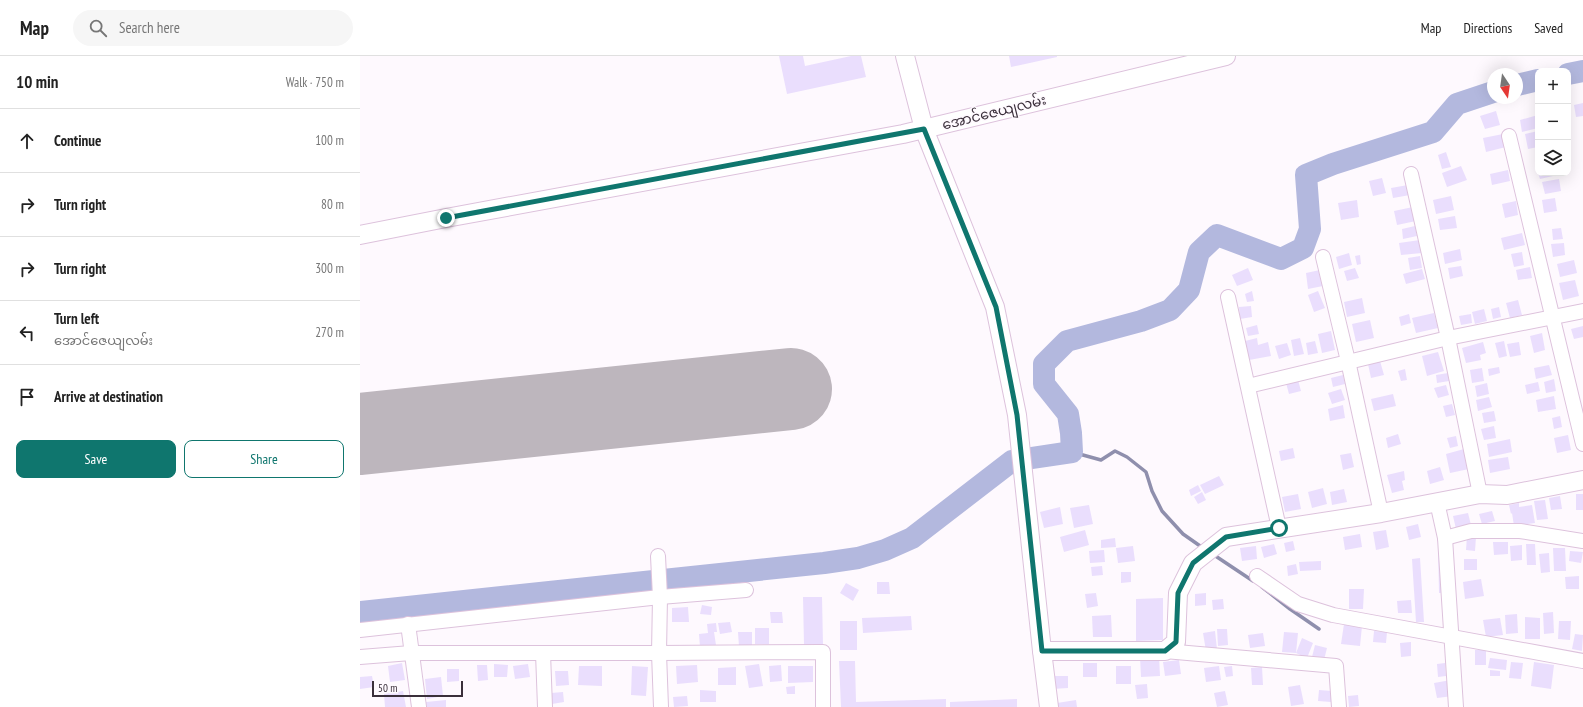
<!DOCTYPE html>
<meta charset="utf-8">
<style>
:root{--surface:#fff;--page:#f6f6f6;--text:#222;--muted:#767676;--line:#e0e0e0;--accent:#0f766e}
body{margin:0;font-family:"PT Sans Narrow","Noto Sans Myanmar",sans-serif;background:var(--page);color:var(--text)}
.controls{position:absolute;right:12px;top:12px;display:grid;overflow:hidden;border-radius:8px;box-shadow:0 4px 16px #0002}
.controls button{width:36px;height:36px;display:grid;place-items:center;padding:0;border:0;border-bottom:1px solid var(--line);background:var(--surface);color:var(--text);font:20px sans-serif}
.compass{position:absolute;left:1127px;top:12px;width:36px;height:36px;border-radius:50%;background:var(--surface);box-shadow:0 4px 16px #0002;rotate:167deg}
.scale{position:absolute;left:12px;bottom:10px;width:91px;box-sizing:border-box;padding-left:4px;border:2px solid #3a2f3a;border-top:0;font-size:11px;line-height:14px;white-space:nowrap;color:#3a2f3a;-webkit-text-stroke:3px #fef9fe;paint-order:stroke}
.stop{position:absolute;width:12px;height:12px;margin:-9px;border:3px solid #0f766e;border-radius:50%;background:#fff}
.stop.end{background:#0f766e;border-color:#fff;box-shadow:0 1px 4px #0008}
.list{margin:0;padding:0;list-style:none}
h2{display:flex;justify-content:space-between;align-items:center;height:52px;margin:0;padding:0 16px;font-size:17px}
h2 small{font-size:13px;font-weight:400;color:var(--muted)}
.list li{display:grid;grid-template-columns:26px 1fr auto;gap:12px;align-items:center;box-sizing:border-box;height:64px;padding:0 16px;border-top:1px solid var(--line)}
.list b{display:block;font-size:15px;white-space:nowrap}
.list p{margin:0;font-size:13px;white-space:nowrap;color:var(--muted)}
.list em{font-size:13px;font-style:normal;color:var(--muted)}
.actions{display:flex;gap:8px;padding:12px 16px}
.actions a{flex:1;padding:9px 0;border:1px solid var(--accent);border-radius:8px;text-align:center;font-size:14px;color:var(--accent)}
.actions .main{background:var(--accent);color:#fff}
.icon{flex:none;width:22px;height:22px;fill:none;stroke:currentColor;stroke-width:2;stroke-linecap:round;stroke-linejoin:round}
.map{position:relative;flex:none;width:1223px;height:651px;overflow:hidden}
header{display:flex;align-items:center;gap:24px;box-sizing:border-box;height:56px;padding:0 20px;background:var(--surface);border-bottom:1px solid var(--line)}
header strong{font-size:19px}
nav{display:flex;gap:22px;margin-inline-start:auto;font-size:14px}
.search{width:280px;height:36px;background:var(--page);display:flex;align-items:center;gap:10px;box-sizing:border-box;padding:0 14px;border-radius:22px;color:var(--muted);font-size:15px}
main{display:flex}
aside{flex:1;background:var(--surface)}
.map>svg:first-child{display:block}
.lines{fill:none;stroke-linecap:round;stroke-linejoin:round}
.stream{stroke:#8f8fad;stroke-width:3.5}
.river{stroke:#b3b8de;stroke-width:22}
.runway{stroke:#bdb6bd;stroke-width:82}
.building{fill:#eadefd}
.minor-casing{stroke:#ddc2dc;stroke-width:16}
.tertiary-casing{stroke:#ddc2dc;stroke-width:20}
.minor{stroke:#fff;stroke-width:14}
.tertiary{stroke:#fff;stroke-width:18}
.route{stroke:#0f766e;stroke-width:5}
.labels{text-anchor:middle;dominant-baseline:central;stroke-width:3;stroke-linejoin:round;paint-order:stroke}
.street-label{font-size:14px;fill:#3a2f3a;stroke:#fef9fe}
</style>
<header>
<strong>Map</strong>
<div class="search"><svg class="icon" aria-label="search" viewBox="0 0 24 24"><circle cx="10" cy="10" r="6"/><path d="M15 15l6 6"/></svg>Search here</div>
<nav><a>Map</a><a>Directions</a><a>Saved</a></nav>
</header>
<main>
<aside>
<h2>10 min<small>Walk · 750 m</small></h2>
<ul class="list">
<li><svg class="icon" aria-label="ahead" viewBox="0 0 24 24"><path d="M12 20V5M6 11l6-6 6 6"/></svg><div><b>Continue</b></div><em>100 m</em></li>
<li><svg class="icon" aria-label="right" viewBox="0 0 24 24"><path d="M7 20v-9h11M14 6l5 5-5 5"/></svg><div><b>Turn right</b></div><em>80 m</em></li>
<li><svg class="icon" aria-label="right" viewBox="0 0 24 24"><path d="M7 20v-9h11M14 6l5 5-5 5"/></svg><div><b>Turn right</b></div><em>300 m</em></li>
<li><svg class="icon" aria-label="left" viewBox="0 0 24 24"><path d="M17 20v-9H6M10 6l-5 5 5 5"/></svg><div><b>Turn left</b><p>အောင်ဇေယျလမ်း</p></div><em>270 m</em></li>
<li><svg class="icon" aria-label="arrive" viewBox="0 0 24 24"><path d="M6 21V4h12l-3 4 3 4H6"/></svg><div><b>Arrive at destination</b></div></li>
</ul>
<div class="actions"><a class="main">Save</a><a>Share</a></div>
</aside>
<div class="map">
<svg width="1223" height="651" viewBox="0 0 1223 651">
<rect width="100%" height="100%" fill="#fef9fe"/>
<g class="lines">
<g class="stream">
<polyline points="712,396 741,404 755,395 767,401 786,416 792,435 802,455 823,478 843,492"/>
<polyline points="854,499 893,525"/>
<polyline points="902,531 930,553 959,573"/>
</g>
<g class="river">
<polyline points="1208,18 1223,15"/>
<polyline points="1157,29 1178,24"/>
<polyline points="0,556 464,507 498,502 525,494 552,482 652,405 712,396 711,377 708,358 684,328 684,308 707,285 781,265 810,254 829,234 839,196 857,179 921,203 943,192 950,173 946,119 973,108 1073,76 1097,48 1133,36"/>
</g>
<polyline class="runway" points="0,378 431,333"/>
</g>
<g class="building">
<polygon points="419,0 443,0 445,10 491,0 501,0 506,21 427,38"/>
<polygon points="649,0 697,0 697,1 651,11"/>
<polygon points="1223,47 1223,60 1216,61 1214,49"/>
<polygon points="1136,55 1140,69 1125,73 1120,60"/>
<polygon points="1178,59 1178,72 1162,76 1160,64"/>
<polygon points="1178,75 1178,91 1168,93 1165,78"/>
<polygon points="1143,78 1146,91 1126,96 1123,82"/>
<polygon points="1086,96 1091,111 1082,113 1078,99"/>
<polygon points="1101,110 1107,124 1087,131 1082,117"/>
<polygon points="1148,114 1150,125 1132,129 1130,118"/>
<polygon points="1178,117 1192,117 1193,120 1180,123"/>
<polygon points="1022,122 1026,137 1013,140 1009,125"/>
<polygon points="1199,123 1201,135 1185,138 1182,126"/>
<polygon points="1048,129 1050,139 1033,142 1031,132"/>
<polygon points="1091,140 1094,154 1076,158 1073,144"/>
<polygon points="1195,142 1197,155 1184,157 1182,144"/>
<polygon points="997,144 999,161 981,164 978,147"/>
<polygon points="1156,145 1158,159 1145,162 1142,148"/>
<polygon points="1053,151 1056,165 1037,169 1034,155"/>
<polygon points="1095,160 1097,172 1080,174 1078,163"/>
<polygon points="1055,170 1057,180 1043,183 1042,173"/>
<polygon points="1201,172 1203,183 1193,184 1192,173"/>
<polygon points="1162,177 1165,189 1144,194 1141,182"/>
<polygon points="1060,184 1062,197 1041,199 1039,187"/>
<polygon points="1204,187 1205,199 1193,201 1191,188"/>
<polygon points="1100,193 1102,204 1085,208 1083,197"/>
<polygon points="1162,196 1164,209 1154,211 1151,198"/>
<polygon points="989,197 992,209 979,213 976,201"/>
<polygon points="1000,199 1001,208 997,209 995,200"/>
<polygon points="1060,200 1062,212 1050,214 1048,202"/>
<polygon points="1214,204 1217,217 1200,221 1197,208"/>
<polygon points="1101,210 1103,220 1090,223 1088,212"/>
<polygon points="1170,211 1172,222 1158,224 1156,214"/>
<polygon points="888,212 893,224 877,230 872,219"/>
<polygon points="995,212 999,222 987,225 984,215"/>
<polygon points="1062,213 1065,223 1046,228 1043,218"/>
<polygon points="960,214 963,230 948,233 946,217"/>
<polygon points="1215,224 1219,240 1203,244 1199,227"/>
<polygon points="892,235 894,245 887,246 885,238"/>
<polygon points="958,235 965,252 954,256 948,239"/>
<polygon points="1002,242 1005,257 987,261 984,246"/>
<polygon points="1158,244 1162,259 1150,262 1146,247"/>
<polygon points="891,250 892,261 880,263 879,251"/>
<polygon points="1139,251 1141,261 1133,263 1131,253"/>
<polygon points="1124,253 1127,265 1115,268 1112,256"/>
<polygon points="1074,257 1078,272 1056,277 1052,262"/>
<polygon points="1049,258 1051,267 1041,270 1039,261"/>
<polygon points="1111,258 1112,267 1101,269 1099,260"/>
<polygon points="1010,264 1014,282 996,286 992,268"/>
<polygon points="897,269 899,278 888,280 886,272"/>
<polygon points="1223,270 1223,281 1214,283 1211,273"/>
<polygon points="971,275 975,294 962,297 958,278"/>
<polygon points="1182,277 1185,294 1174,297 1170,280"/>
<polygon points="897,282 898,289 908,286 911,300 889,304 885,285"/>
<polygon points="940,282 944,298 934,300 931,284"/>
<polygon points="955,285 958,297 948,299 946,287"/>
<polygon points="1144,285 1147,300 1139,302 1135,287"/>
<polygon points="1123,286 1126,297 1120,299 1121,304 1106,307 1102,292"/>
<polygon points="1159,286 1161,299 1150,301 1147,288"/>
<polygon points="927,287 931,299 919,303 915,290"/>
<polygon points="1078,296 1084,315 1067,320 1062,300"/>
<polygon points="1020,305 1024,319 1011,322 1008,308"/>
<polygon points="1189,309 1192,319 1176,323 1174,312"/>
<polygon points="1139,311 1140,317 1129,320 1128,313"/>
<polygon points="1122,312 1124,325 1112,327 1110,314"/>
<polygon points="1045,313 1047,324 1041,325 1038,315"/>
<polygon points="1088,317 1089,325 1077,327 1076,319"/>
<polygon points="983,319 985,328 973,331 971,322"/>
<polygon points="1194,323 1196,335 1186,337 1184,326"/>
<polygon points="938,324 941,335 929,338 926,327"/>
<polygon points="1178,326 1180,335 1167,338 1165,329"/>
<polygon points="1127,327 1129,338 1117,341 1115,330"/>
<polygon points="1086,329 1089,339 1078,342 1074,332"/>
<polygon points="981,333 985,344 972,348 968,337"/>
<polygon points="1033,338 1036,350 1014,355 1011,343"/>
<polygon points="1194,340 1196,353 1178,356 1176,344"/>
<polygon points="1129,341 1132,351 1118,355 1116,344"/>
<polygon points="1092,348 1095,359 1086,361 1083,350"/>
<polygon points="983,349 985,362 970,365 968,353"/>
<polygon points="1134,355 1136,365 1124,367 1122,357"/>
<polygon points="1200,360 1202,371 1194,373 1192,362"/>
<polygon points="1134,370 1136,382 1124,384 1121,373"/>
<polygon points="1038,378 1041,388 1028,392 1026,382"/>
<polygon points="1208,379 1211,394 1197,397 1194,382"/>
<polygon points="1096,380 1098,390 1090,392 1087,382"/>
<polygon points="1150,383 1152,396 1129,401 1127,388"/>
<polygon points="933,392 935,402 921,405 919,395"/>
<polygon points="1104,393 1109,413 1090,417 1086,398"/>
<polygon points="991,397 994,411 983,414 980,399"/>
<polygon points="1148,401 1150,413 1130,417 1128,404"/>
<polygon points="1080,411 1084,424 1070,428 1067,415"/>
<polygon points="1044,415 1045,424 1042,425 1044,434 1032,437 1027,419"/>
<polygon points="859,420 864,429 845,438 840,429"/>
<polygon points="838,429 841,435 831,440 829,434"/>
<polygon points="963,432 967,448 952,452 948,436"/>
<polygon points="984,433 987,446 972,449 970,436"/>
<polygon points="842,436 846,444 838,448 834,441"/>
<polygon points="938,438 941,453 925,456 922,441"/>
<rect x="1216" y="438" width="7" height="16"/>
<polygon points="1200,440 1202,453 1191,454 1189,442"/>
<polygon points="1185,444 1188,463 1177,464 1174,445"/>
<polygon points="1159,447 1159,451 1172,449 1175,467 1154,470 1152,457 1151,458 1149,449"/>
<polygon points="729,449 733,468 714,472 710,452"/>
<polygon points="700,451 703,468 684,472 680,456"/>
<polygon points="1132,455 1135,465 1122,468 1119,458"/>
<polygon points="1108,457 1111,469 1096,473 1093,460"/>
<polygon points="1058,468 1061,481 1049,484 1046,471"/>
<polygon points="725,474 729,489 704,496 700,481"/>
<polygon points="1026,474 1029,491 1016,494 1013,476"/>
<polygon points="1000,478 1002,491 985,494 983,481"/>
<polygon points="1107,480 1116,481 1115,495 1106,494"/>
<polygon points="755,482 756,491 741,492 741,484"/>
<polygon points="933,485 935,494 926,496 924,487"/>
<polygon points="1133,486 1148,486 1148,498 1134,499"/>
<polygon points="914,488 917,498 904,502 901,491"/>
<polygon points="1166,488 1175,488 1176,509 1167,509"/>
<polygon points="1162,489 1162,504 1151,505 1150,490"/>
<polygon points="773,490 775,505 758,507 756,492"/>
<polygon points="896,490 897,503 882,505 880,492"/>
<polygon points="1078,490 1085,490 1087,537 1079,537"/>
<polygon points="1193,492 1205,492 1206,515 1194,515"/>
<polygon points="744,494 745,506 730,507 729,495"/>
<polygon points="1210,495 1223,496 1221,507 1209,505"/>
<polygon points="1189,497 1190,516 1181,517 1179,498"/>
<polygon points="1060,502 1064,566 1056,566 1052,503"/>
<rect x="1104" y="503" width="13" height="11"/>
<polygon points="961,505 961,514 940,515 939,506"/>
<polygon points="936,508 938,518 928,520 927,510"/>
<polygon points="742,510 743,519 732,520 731,511"/>
<polygon points="761,516 771,516 771,526 761,527"/>
<polygon points="1219,520 1219,533 1206,533 1205,521"/>
<polygon points="1121,523 1124,540 1105,543 1103,526"/>
<polygon points="517,526 529,526 530,538 517,538"/>
<polygon points="486,527 499,534 493,545 480,537"/>
<polygon points="989,533 1004,533 1003,553 989,553"/>
<polygon points="736,537 738,550 727,552 725,538"/>
<polygon points="846,537 846,549 835,550 835,538"/>
<polygon points="443,541 462,541 463,589 444,589"/>
<polygon points="803,542 803,584 776,585 776,543"/>
<polygon points="863,543 864,553 853,554 852,544"/>
<polygon points="1051,544 1052,557 1038,557 1037,545"/>
<polygon points="342,549 352,551 351,559 340,558"/>
<polygon points="328,551 329,566 312,566 312,552"/>
<polygon points="410,556 422,556 423,567 411,567"/>
<polygon points="1193,556 1194,577 1184,578 1183,557"/>
<polygon points="1157,558 1158,577 1146,578 1145,559"/>
<polygon points="751,559 752,581 733,581 732,560"/>
<polygon points="551,560 552,574 503,577 502,562"/>
<polygon points="1165,561 1180,562 1180,583 1165,583"/>
<polygon points="1140,562 1143,579 1126,581 1123,564"/>
<rect x="480" y="565" width="17" height="29"/>
<polygon points="1199,565 1211,565 1210,584 1198,583"/>
<polygon points="370,566 372,576 360,578 358,567"/>
<polygon points="356,567 357,576 354,576 356,589 340,591 339,578 348,577 347,568"/>
<polygon points="984,568 1002,570 1000,590 981,588"/>
<rect x="395" y="572" width="14" height="16"/>
<polygon points="857,573 867,573 868,589 858,590"/>
<polygon points="855,575 857,593 846,595 843,577"/>
<polygon points="1014,575 1027,576 1026,587 1013,586"/>
<polygon points="378,576 392,576 392,591 379,591"/>
<polygon points="924,576 938,577 936,597 922,596"/>
<polygon points="903,577 905,590 890,592 888,579"/>
<polygon points="1215,578 1223,579 1222,595 1212,593"/>
<polygon points="942,582 953,587 947,602 936,597"/>
<polygon points="1051,586 1051,600 1041,601 1040,587"/>
<polygon points="955,589 967,592 964,604 952,601"/>
<rect x="1115" y="594" width="11" height="15"/>
<polygon points="799,600 800,620 781,621 780,601"/>
<polygon points="1130,602 1147,604 1146,614 1128,612"/>
<polygon points="819,604 821,618 805,620 803,606"/>
<polygon points="479,605 495,605 496,646 586,643 586,651 481,651"/>
<polygon points="1151,606 1163,607 1161,623 1149,622"/>
<polygon points="1174,606 1194,609 1191,633 1171,630"/>
<polygon points="42,607 45,624 30,626 28,610"/>
<rect x="723" y="607" width="14" height="14"/>
<polygon points="1085,607 1086,620 1078,621 1077,608"/>
<polygon points="134,608 148,609 147,621 134,621"/>
<polygon points="168,608 170,621 155,623 153,610"/>
<polygon points="399,608 403,630 389,632 385,610"/>
<polygon points="117,609 127,609 128,624 118,625"/>
<polygon points="337,609 338,626 317,628 316,610"/>
<polygon points="421,609 422,625 410,626 409,610"/>
<polygon points="219,610 242,610 242,630 218,629"/>
<polygon points="272,610 288,611 286,640 271,639"/>
<polygon points="428,610 453,610 453,626 428,627"/>
<rect x="756" y="610" width="15" height="18"/>
<polygon points="859,610 861,624 846,626 844,612"/>
<polygon points="872,610 873,620 866,621 864,611"/>
<polygon points="376,611 376,629 358,629 358,612"/>
<polygon points="902,611 903,629 892,629 891,612"/>
<polygon points="87,613 99,613 99,625 87,626"/>
<polygon points="1130,614 1140,615 1140,620 1130,620"/>
<polygon points="195,615 208,615 209,629 196,630"/>
<polygon points="12,620 14,631 0,633 0,621"/>
<polygon points="692,620 708,620 708,632 692,633"/>
<polygon points="81,621 83,640 67,643 65,623"/>
<polygon points="1091,624 1093,640 1077,642 1074,627"/>
<polygon points="787,628 788,642 777,643 775,629"/>
<polygon points="940,629 944,648 931,650 928,631"/>
<polygon points="435,630 435,638 427,638 426,631"/>
<polygon points="340,634 356,635 356,646 340,646"/>
<polygon points="959,634 972,635 971,646 958,645"/>
<polygon points="43,635 46,651 25,651 24,638"/>
<polygon points="865,635 868,649 857,651 854,637"/>
<polygon points="203,636 204,646 192,648 191,637"/>
<polygon points="998,639 999,650 989,651 988,640"/>
<polygon points="327,640 328,650 314,651 313,641"/>
<polygon points="657,643 657,651 590,651 590,646"/>
<polygon points="86,644 86,651 67,651 66,646"/>
<polygon points="716,644 717,651 697,651 697,647"/>
</g>
<g class="lines">
<defs>
<g id="minor">
<polyline points="1149,80 1223,388"/>
<polyline points="1051,118 1088,282 1120,438"/>
<polyline points="963,201 988,305 1021,457"/>
<polyline points="868,241 919,472"/>
<polyline points="888,330 1088,282 1223,255"/>
<polyline points="1077,446 1085,482 1096,651"/>
<polyline points="1085,482 1111,475 1160,475 1223,485"/>
<polyline points="298,500 300,541 299,597 301,651"/>
<polyline points="897,520 938,548 973,559 1223,605"/>
<polyline points="48,568 59,651"/>
<polyline points="0,574 300,541 386,534"/>
<polyline points="805,595 976,610 979,651"/>
<polyline points="183,597 185,651"/>
<polyline points="0,601 51,597 299,597 463,596 463,651"/>
</g>
<g id="tertiary">
<polyline points="545,0 564,73 635,251 657,359 682,595"/>
<polyline points="0,179 86,162 543,78 866,0"/>
<polyline points="689,651 682,595 805,595 816,586 818,537 833,507 866,481 1021,457 1120,438 1147,439 1223,424"/>
</g>
</defs>
<use href="#minor" class="minor-casing"/>
<use href="#tertiary" class="tertiary-casing"/>
<use href="#minor" class="minor"/>
<use href="#tertiary" class="tertiary"/>
</g>
<g class="lines">
<polyline class="route" points="86,162 564,73 636,251 657,359 682,595 805,595 816,586 818,537 833,507 866,481 919,472"/>
</g>
<g class="labels">
<g class="street-label">
<text transform="translate(634 56) rotate(-14)">အောင်ဇေယျလမ်း</text>
</g>
</g>
</svg>
<div class="controls">
<button>+</button>
<button>−</button>
<button><svg class="icon" aria-label="layers" viewBox="0 0 24 24"><path d="M12 4l9 5-9 5-9-5zM3 14l9 5 9-5"/></svg></button>
</div>
<svg class="compass" viewBox="-18 -18 36 36"><path d="M0-13l5 13h-10z" fill="#e53935"/><path d="M0 13l5-13h-10z" fill="#767676"/></svg>
<div class="scale">50 m</div>
<div class="stop" style="left:919px;top:472px"></div>
<div class="stop end" style="left:86px;top:162px"></div>
</div>
</main>
